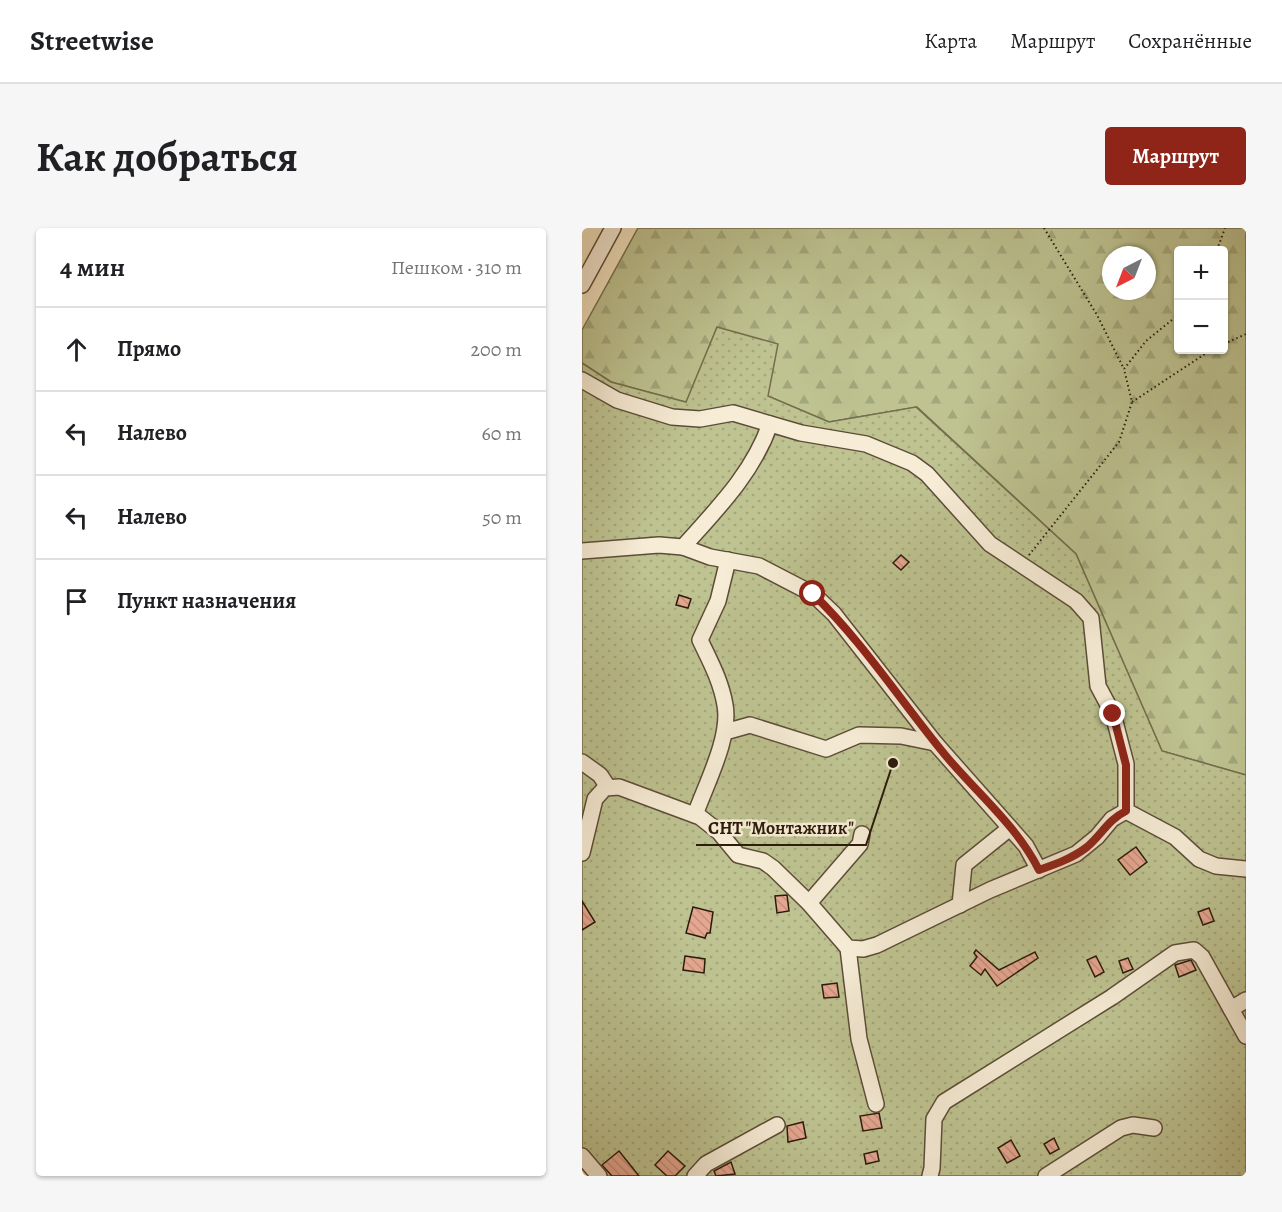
<!DOCTYPE html>
<html lang="ru">
<meta charset="utf-8">
<style>
:root{--surface:#fff;--page:#f6f6f6;--text:#202124;--muted:#757577;--line:#e0e0e0;--accent:#8f2418}
body{margin:0;font-family:Alegreya,serif;background:var(--page);color:var(--text)}
.controls{position:absolute;right:18px;top:18px;display:grid;overflow:hidden;border-radius:6px;box-shadow:0 2px 4px #0004}
.controls button{width:54px;height:54px;display:grid;place-items:center;padding:0;border:0;border-bottom:2px solid var(--line);background:var(--surface);color:var(--text);font:30px sans-serif}
.compass{position:absolute;left:520px;top:18px;width:54px;height:54px;border-radius:50%;background:var(--surface);box-shadow:0 2px 4px #0004;rotate:222deg}
.stop{position:absolute;width:18px;height:18px;margin:-14px;border:4px solid #8f2418;border-radius:50%;background:#fff}
.stop.end{background:#8f2418;border-color:#fff;box-shadow:0 2px 6px #0008}
.list{margin:0;padding:0;list-style:none}
h2{display:flex;justify-content:space-between;align-items:center;height:78px;margin:0;padding:0 24px;font-size:26px}
h2 small{font-size:20px;font-weight:400;color:var(--muted)}
.list li{display:grid;grid-template-columns:39px 1fr auto;gap:18px;align-items:center;box-sizing:border-box;height:84px;padding:0 24px;border-top:2px solid var(--line)}
.list b{display:block;font-size:22px;white-space:nowrap}
.list em{font-size:20px;font-style:normal;color:var(--muted)}
.icon{flex:none;width:33px;height:33px;fill:none;stroke:currentColor;stroke-width:2;stroke-linecap:round;stroke-linejoin:round}
.map{position:relative;flex:none;width:664px;height:948px;overflow:hidden;border-radius:6px}
header{display:flex;align-items:center;gap:36px;box-sizing:border-box;height:84px;padding:0 30px;background:var(--surface);border-bottom:2px solid var(--line)}
header strong{font-size:28px}
nav{display:flex;gap:33px;margin-inline-start:auto;font-size:21px}
.intro{display:flex;align-items:center;justify-content:space-between;box-sizing:border-box;height:144px;padding:0 36px}
h1{margin:0;font-size:42px}
.button{padding:15px 27px;border-radius:6px;background:var(--accent);color:#fff;font-size:21px;font-weight:700}
main{display:flex;gap:36px;padding:0 36px}
aside{flex:1;background:var(--surface);border-radius:6px;box-shadow:0 2px 4px #0004}
.map>svg:first-child{display:block}
.forest{fill:url(#forest-firs);stroke:#746f4e;stroke-width:1.5;fill-rule:evenodd}
.garden{fill:url(#garden-dots);stroke:#746f4e;stroke-width:1.5}
.building{fill:url(#building-back-hatch);stroke:#2b1b0b;stroke-width:1.5}
.lines{fill:none;stroke-linecap:round;stroke-linejoin:round}
.minor-casing{stroke:#5d4d38;stroke-width:18}
.path{stroke:#2b1b0b;stroke-width:2;stroke-dasharray:1.5 3;stroke-linecap:butt}
.minor{stroke:#f7edd7;stroke-width:15}
.route{stroke:#8f2418;stroke-width:8}
.leader{fill:none;stroke:#2b1b0b;stroke-width:2}
.callout-dot{fill:#2b1b0b;stroke:#f7edd7;stroke-width:2}
.callout-label{font-size:18px;text-anchor:middle;font-weight:bold;fill:#2b1b0b;stroke:#f7edd7;stroke-width:5;stroke-linejoin:round;paint-order:stroke}
</style>
<header>
<strong>Streetwise</strong>
<nav><a>Карта</a><a>Маршрут</a><a>Сохранённые</a></nav>
</header>
<div class="intro"><h1>Как добраться</h1><a class="button">Маршрут</a></div>
<main>
<aside>
<h2>4 мин<small>Пешком · 310 m</small></h2>
<ul class="list">
<li><svg class="icon" aria-label="ahead" viewBox="0 0 24 24"><path d="M12 20V5M6 11l6-6 6 6"/></svg><div><b>Прямо</b></div><em>200 m</em></li>
<li><svg class="icon" aria-label="left" viewBox="0 0 24 24"><path d="M17 20v-9H6M10 6l-5 5 5 5"/></svg><div><b>Налево</b></div><em>60 m</em></li>
<li><svg class="icon" aria-label="left" viewBox="0 0 24 24"><path d="M17 20v-9H6M10 6l-5 5 5 5"/></svg><div><b>Налево</b></div><em>50 m</em></li>
<li><svg class="icon" aria-label="arrive" viewBox="0 0 24 24"><path d="M6 21V4h12l-3 4 3 4H6"/></svg><div><b>Пункт назначения</b></div></li>
</ul>
</aside>
<div class="map">
<svg width="664" height="948" viewBox="0 0 664 948">
<defs>
<pattern id="forest-firs" width="22" height="20" patternUnits="userSpaceOnUse" patternTransform="scale(1.5)"><rect width="22" height="20" fill="#bec391"/><path d="M5 1l3.5 6h-7zM16 11l3.5 6h-7z" fill="#a3a77c"/></pattern>
<pattern id="garden-dots" width="8" height="8" patternUnits="userSpaceOnUse" patternTransform="scale(1.5)"><rect width="8" height="8" fill="#bec391"/><path d="M2 2h.1M6 6h.1" fill="none" stroke="#a3a77c" stroke-width="1.8" stroke-linecap="round"/></pattern>
<pattern id="building-back-hatch" width="6" height="6" patternUnits="userSpaceOnUse" patternTransform="scale(1.5)"><rect width="6" height="6" fill="#e6a791"/><path d="M-1 5l2 2M0 0l6 6M5-1l2 2" fill="none" stroke="#c58f7c"/></pattern>
</defs>
<rect width="100%" height="100%" fill="#f3e4c1"/>
<filter id="stains"><feTurbulence type="fractalNoise" baseFrequency=".00333" numOctaves="4"/><feColorMatrix values="0 0 0 0 .2 0 0 0 0 .09 0 0 0 0 .02 0 0 0 .5 -.17"/></filter>
<radialGradient id="worn" r=".72"><stop offset=".6" stop-color="#630" stop-opacity="0"/><stop offset="1" stop-color="#630" stop-opacity=".3"/></radialGradient>
<path class="forest" d="M56,0H664V547L580,523L494,326L335,179L247,194L185,168L135,100L105,175L29,154L0,135V102ZM596,22H642V122H596ZM529,27H565V63H529Z"/>
<polygon class="garden" points="135,99 196,116 186,168 247,194 334,179 494,326 580,523 664,547 664,948 23,948 0,921 0,135 29,154 104,174"/>
<g class="building">
<polygon points="319,327 327,334 319,342 311,335"/>
<polygon points="97,367 109,371 106,380 94,377"/>
<polygon points="554,619 565,634 548,647 536,632"/>
<polygon points="205,667 207,683 195,685 193,668"/>
<polygon points="0,673 13,694 0,702"/>
<polygon points="111,679 131,684 128,705 125,705 123,710 104,705"/>
<polygon points="627,680 632,693 621,697 616,684"/>
<polygon points="394,722 417,742 453,724 456,730 415,758 403,741 399,747 388,738 395,729 392,725"/>
<polygon points="103,728 123,731 122,745 101,742"/>
<polygon points="514,728 522,744 513,749 505,732"/>
<polygon points="546,730 551,741 541,745 537,733"/>
<polygon points="609,732 614,742 597,749 593,737"/>
<polygon points="255,755 257,769 242,770 240,757"/>
<polygon points="297,885 300,900 281,903 278,888"/>
<polygon points="221,894 224,910 206,914 205,898"/>
<polygon points="472,910 477,921 468,926 462,916"/>
<polygon points="429,912 438,928 425,935 416,920"/>
<polygon points="37,923 57,948 30,948 20,937"/>
<polygon points="86,923 103,938 93,948 85,948 73,937"/>
<polygon points="295,923 297,933 284,936 282,926"/>
<polygon points="149,934 153,946 134,948 132,943"/>
</g>
<g class="lines">
<defs>
<g id="minor">
<polyline points="0,57 31,0"/>
<polyline points="0,152 35,172 90,189 118,191 151,185 219,205 284,216 330,235 345,246 408,316 494,373 509,390 516,458 531,486 544,536 544,583 593,609 617,631 634,638 664,641"/>
<polyline points="101,319 128,329 177,338 231,366 252,386 353,515 444,618 457,642"/>
<path d="M0,323L77,317L101,319C135,281 171,245 188,196"/>
<polyline points="143,504 168,497 244,521 277,507 319,508 353,515"/>
<polyline points="0,534 18,547 26,559"/>
<path d="M113,587C124,556 149,509 143,477C139,453 128,433 118,412L136,373L146,332"/>
<polyline points="0,625 13,571 23,560 37,559 118,589 137,604 156,627 181,633 191,640 227,675 266,720 281,721 295,717 408,662 494,626 515,609 530,591 544,583"/>
<polyline points="227,675 278,616 280,606"/>
<polyline points="378,677 382,637 428,600"/>
<polyline points="266,720 277,811 294,876"/>
<polyline points="649,781 664,772"/>
<polyline points="0,928 17,948"/>
<polyline points="113,948 124,936 195,897"/>
<polyline points="348,948 350,940 352,891 362,874 530,769 593,725 612,722 620,729 664,808"/>
<polyline points="464,948 539,900 551,897 572,900"/>
</g>
</defs>
<use href="#minor" class="minor-casing"/>
<g class="path">
<polyline points="462,0 515,87 542,141"/>
<polyline points="635,22 643,0"/>
<polyline points="642,116 664,106"/>
<polyline points="550,174 629,122"/>
<polyline points="447,327 537,214 550,174 542,141 564,113 596,87"/>
</g>
<use href="#minor" class="minor"/>
</g>
<g class="lines">
<path class="route" d="M231,366C281,414 320,475 364,528C395,565 435,598 457,642C474,636 491,630 505,619C519,607 527,591 544,583V537L531,486"/>
</g>
<path class="leader" d="M311 535L284 617H114"/>
<circle class="callout-dot" cx="311" cy="535" r="6"/>
<g class="callout-label">
<text x="199" y="606">СНТ "Монтажник"</text>
</g>
<rect width="100%" height="100%" filter="url(#stains)"/>
<rect width="100%" height="100%" fill="url(#worn)"/>
</svg>
<div class="controls">
<button>+</button>
<button>−</button>
</div>
<svg class="compass" viewBox="-18 -18 36 36"><path d="M0-13l5 13h-10z" fill="#e53935"/><path d="M0 13l5-13h-10z" fill="#757577"/></svg>
<div class="stop" style="left:231px;top:366px"></div>
<div class="stop end" style="left:531px;top:486px"></div>
</div>
</main>
